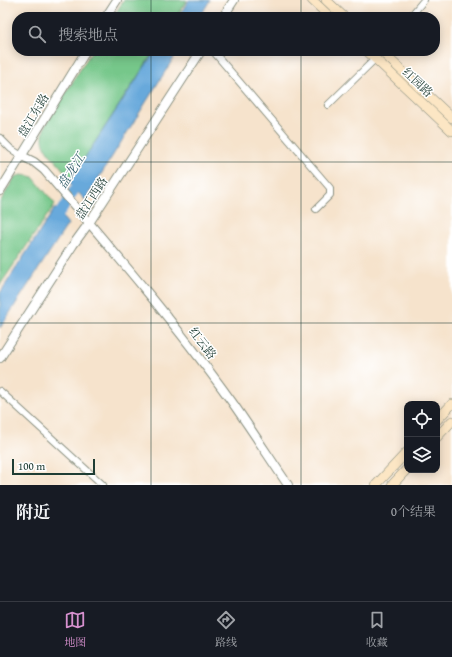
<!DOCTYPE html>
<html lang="zh">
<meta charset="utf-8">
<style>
:root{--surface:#171b24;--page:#242831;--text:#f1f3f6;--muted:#9ea1a6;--line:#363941;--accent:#d690ce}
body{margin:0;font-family:"Gentium Book Plus","Noto Serif SC",serif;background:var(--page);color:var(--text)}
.controls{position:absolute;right:12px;bottom:12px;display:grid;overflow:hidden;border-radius:8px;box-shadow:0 2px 10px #0003}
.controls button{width:36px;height:36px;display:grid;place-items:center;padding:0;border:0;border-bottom:1px solid var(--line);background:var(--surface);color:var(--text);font:20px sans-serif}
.scale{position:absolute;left:12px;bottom:10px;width:83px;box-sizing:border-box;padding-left:4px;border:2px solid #1f3d34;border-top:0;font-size:11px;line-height:14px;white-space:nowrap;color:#1f3d34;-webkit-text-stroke:3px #fff;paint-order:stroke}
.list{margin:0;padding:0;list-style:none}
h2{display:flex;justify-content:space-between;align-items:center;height:52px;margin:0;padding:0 16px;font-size:17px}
h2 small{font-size:13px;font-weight:400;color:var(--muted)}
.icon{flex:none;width:22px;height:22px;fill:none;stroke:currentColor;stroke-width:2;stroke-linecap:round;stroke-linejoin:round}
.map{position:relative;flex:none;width:452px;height:485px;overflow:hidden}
.search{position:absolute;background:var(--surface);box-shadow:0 2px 10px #0003;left:12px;right:12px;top:12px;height:44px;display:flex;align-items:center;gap:10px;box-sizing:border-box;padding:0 14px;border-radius:16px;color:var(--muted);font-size:15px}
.sheet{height:116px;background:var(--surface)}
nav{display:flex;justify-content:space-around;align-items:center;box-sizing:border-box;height:56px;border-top:1px solid var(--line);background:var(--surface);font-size:11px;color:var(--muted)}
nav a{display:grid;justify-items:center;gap:2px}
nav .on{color:var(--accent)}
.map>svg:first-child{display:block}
.green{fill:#76c78a;stroke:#4a825f}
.water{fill:#68a9db;stroke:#447388}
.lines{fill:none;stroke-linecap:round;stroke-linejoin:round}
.river{stroke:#68a9db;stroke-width:10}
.minor-casing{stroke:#8a9080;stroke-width:8}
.tertiary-casing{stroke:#8a9080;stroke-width:10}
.secondary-casing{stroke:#8a9080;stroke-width:10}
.minor{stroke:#fff;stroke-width:6}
.tertiary{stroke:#fff;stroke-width:8}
.secondary{stroke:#fce6c4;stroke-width:9}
.grid{fill:none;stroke:#1f3d34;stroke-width:1;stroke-opacity:0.55}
.labels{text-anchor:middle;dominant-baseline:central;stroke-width:3;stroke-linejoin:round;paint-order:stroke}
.street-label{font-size:12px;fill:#1f3d34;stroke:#fff}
.water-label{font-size:13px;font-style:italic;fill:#39636e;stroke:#fff}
</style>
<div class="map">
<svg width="452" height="485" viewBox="0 0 452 485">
<rect width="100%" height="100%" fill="#fff"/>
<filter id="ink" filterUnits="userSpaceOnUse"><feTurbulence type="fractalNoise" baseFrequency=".025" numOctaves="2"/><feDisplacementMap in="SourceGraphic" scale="8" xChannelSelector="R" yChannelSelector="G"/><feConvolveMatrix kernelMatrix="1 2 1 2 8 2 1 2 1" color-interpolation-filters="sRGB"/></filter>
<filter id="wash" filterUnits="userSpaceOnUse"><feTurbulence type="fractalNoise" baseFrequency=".012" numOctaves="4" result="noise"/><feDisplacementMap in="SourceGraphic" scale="16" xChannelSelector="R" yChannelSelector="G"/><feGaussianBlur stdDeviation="0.9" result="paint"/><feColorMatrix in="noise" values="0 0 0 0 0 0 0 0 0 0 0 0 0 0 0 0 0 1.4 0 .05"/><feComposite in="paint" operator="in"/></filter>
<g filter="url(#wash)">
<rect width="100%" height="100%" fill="#f6e3cc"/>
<g class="green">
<polygon points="124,0 187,0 176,17 113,17"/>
<path d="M92,51H154L71,179C66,173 60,166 55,160C44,148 40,142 45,126Z"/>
<polygon points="21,175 30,176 33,177 55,204 0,285 0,202 15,177"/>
</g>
<g class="water">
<polygon points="189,0 210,0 200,17 178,17"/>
<polygon points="155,51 178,51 85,200 69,182"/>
<polygon points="55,208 68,224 0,328 0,293"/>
</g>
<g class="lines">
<polyline class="river" points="52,225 82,178"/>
</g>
</g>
<g filter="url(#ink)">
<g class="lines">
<defs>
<g id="minor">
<polyline points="410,17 424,0"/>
<polyline points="213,51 330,188 330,195 316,209"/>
<polyline points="328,105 375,59"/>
<polyline points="0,138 11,149 22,156"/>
<polyline points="0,391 103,485"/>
</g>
<g id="tertiary">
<polyline points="106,17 117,0"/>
<polyline points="223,17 234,0"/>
<path d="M22,156L34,162L44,170C109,246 174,321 232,402C251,429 269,457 288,485"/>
<polyline points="0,191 86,51"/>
<polyline points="0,358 73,245 89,223 201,51"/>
</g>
<g id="secondary">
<polyline points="312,0 330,17"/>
<polyline points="326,0 344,17"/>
<polyline points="367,51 452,131"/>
<polyline points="381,51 452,118"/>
<polyline points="437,420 452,404"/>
<polyline points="437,437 452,421"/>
<polyline points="376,485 407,452"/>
<polyline points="392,485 407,469"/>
</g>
</defs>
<use href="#minor" class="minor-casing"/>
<use href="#tertiary" class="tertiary-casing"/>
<use href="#secondary" class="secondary-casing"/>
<use href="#minor" class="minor"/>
<use href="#tertiary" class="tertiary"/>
<use href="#secondary" class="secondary"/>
</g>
</g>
<path class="grid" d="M151,0V17M301,0V17M151,51V485M301,51V485M0,162H452M0,323H452"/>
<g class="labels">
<g class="street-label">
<text transform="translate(418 82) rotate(43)">红园路</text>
<text transform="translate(33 115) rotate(-59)">盘江东路</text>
<text transform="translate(91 198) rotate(-57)">盘江西路</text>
<text transform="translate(203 343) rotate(53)">红云路</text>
</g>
<g class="water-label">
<text transform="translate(71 171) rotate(-57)">盘龙江</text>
</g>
</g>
</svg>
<div class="controls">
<button><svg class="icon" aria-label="locate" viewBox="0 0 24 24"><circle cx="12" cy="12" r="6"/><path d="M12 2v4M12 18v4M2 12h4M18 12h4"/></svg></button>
<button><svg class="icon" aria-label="layers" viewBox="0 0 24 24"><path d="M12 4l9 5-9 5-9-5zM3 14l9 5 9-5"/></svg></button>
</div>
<div class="scale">100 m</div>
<div class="search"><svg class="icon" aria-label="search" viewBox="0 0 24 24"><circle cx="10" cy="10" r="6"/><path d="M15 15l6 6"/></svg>搜索地点</div>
</div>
<section class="sheet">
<h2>附近<small>0个结果</small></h2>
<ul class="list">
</ul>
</section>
<nav>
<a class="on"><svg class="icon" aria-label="map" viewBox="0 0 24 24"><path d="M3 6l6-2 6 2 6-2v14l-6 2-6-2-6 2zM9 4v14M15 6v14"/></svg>地图</a>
<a><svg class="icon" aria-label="directions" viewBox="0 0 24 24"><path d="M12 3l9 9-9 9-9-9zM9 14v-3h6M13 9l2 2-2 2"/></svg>路线</a>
<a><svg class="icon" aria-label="saved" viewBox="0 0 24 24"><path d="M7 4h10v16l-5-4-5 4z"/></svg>收藏</a>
</nav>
